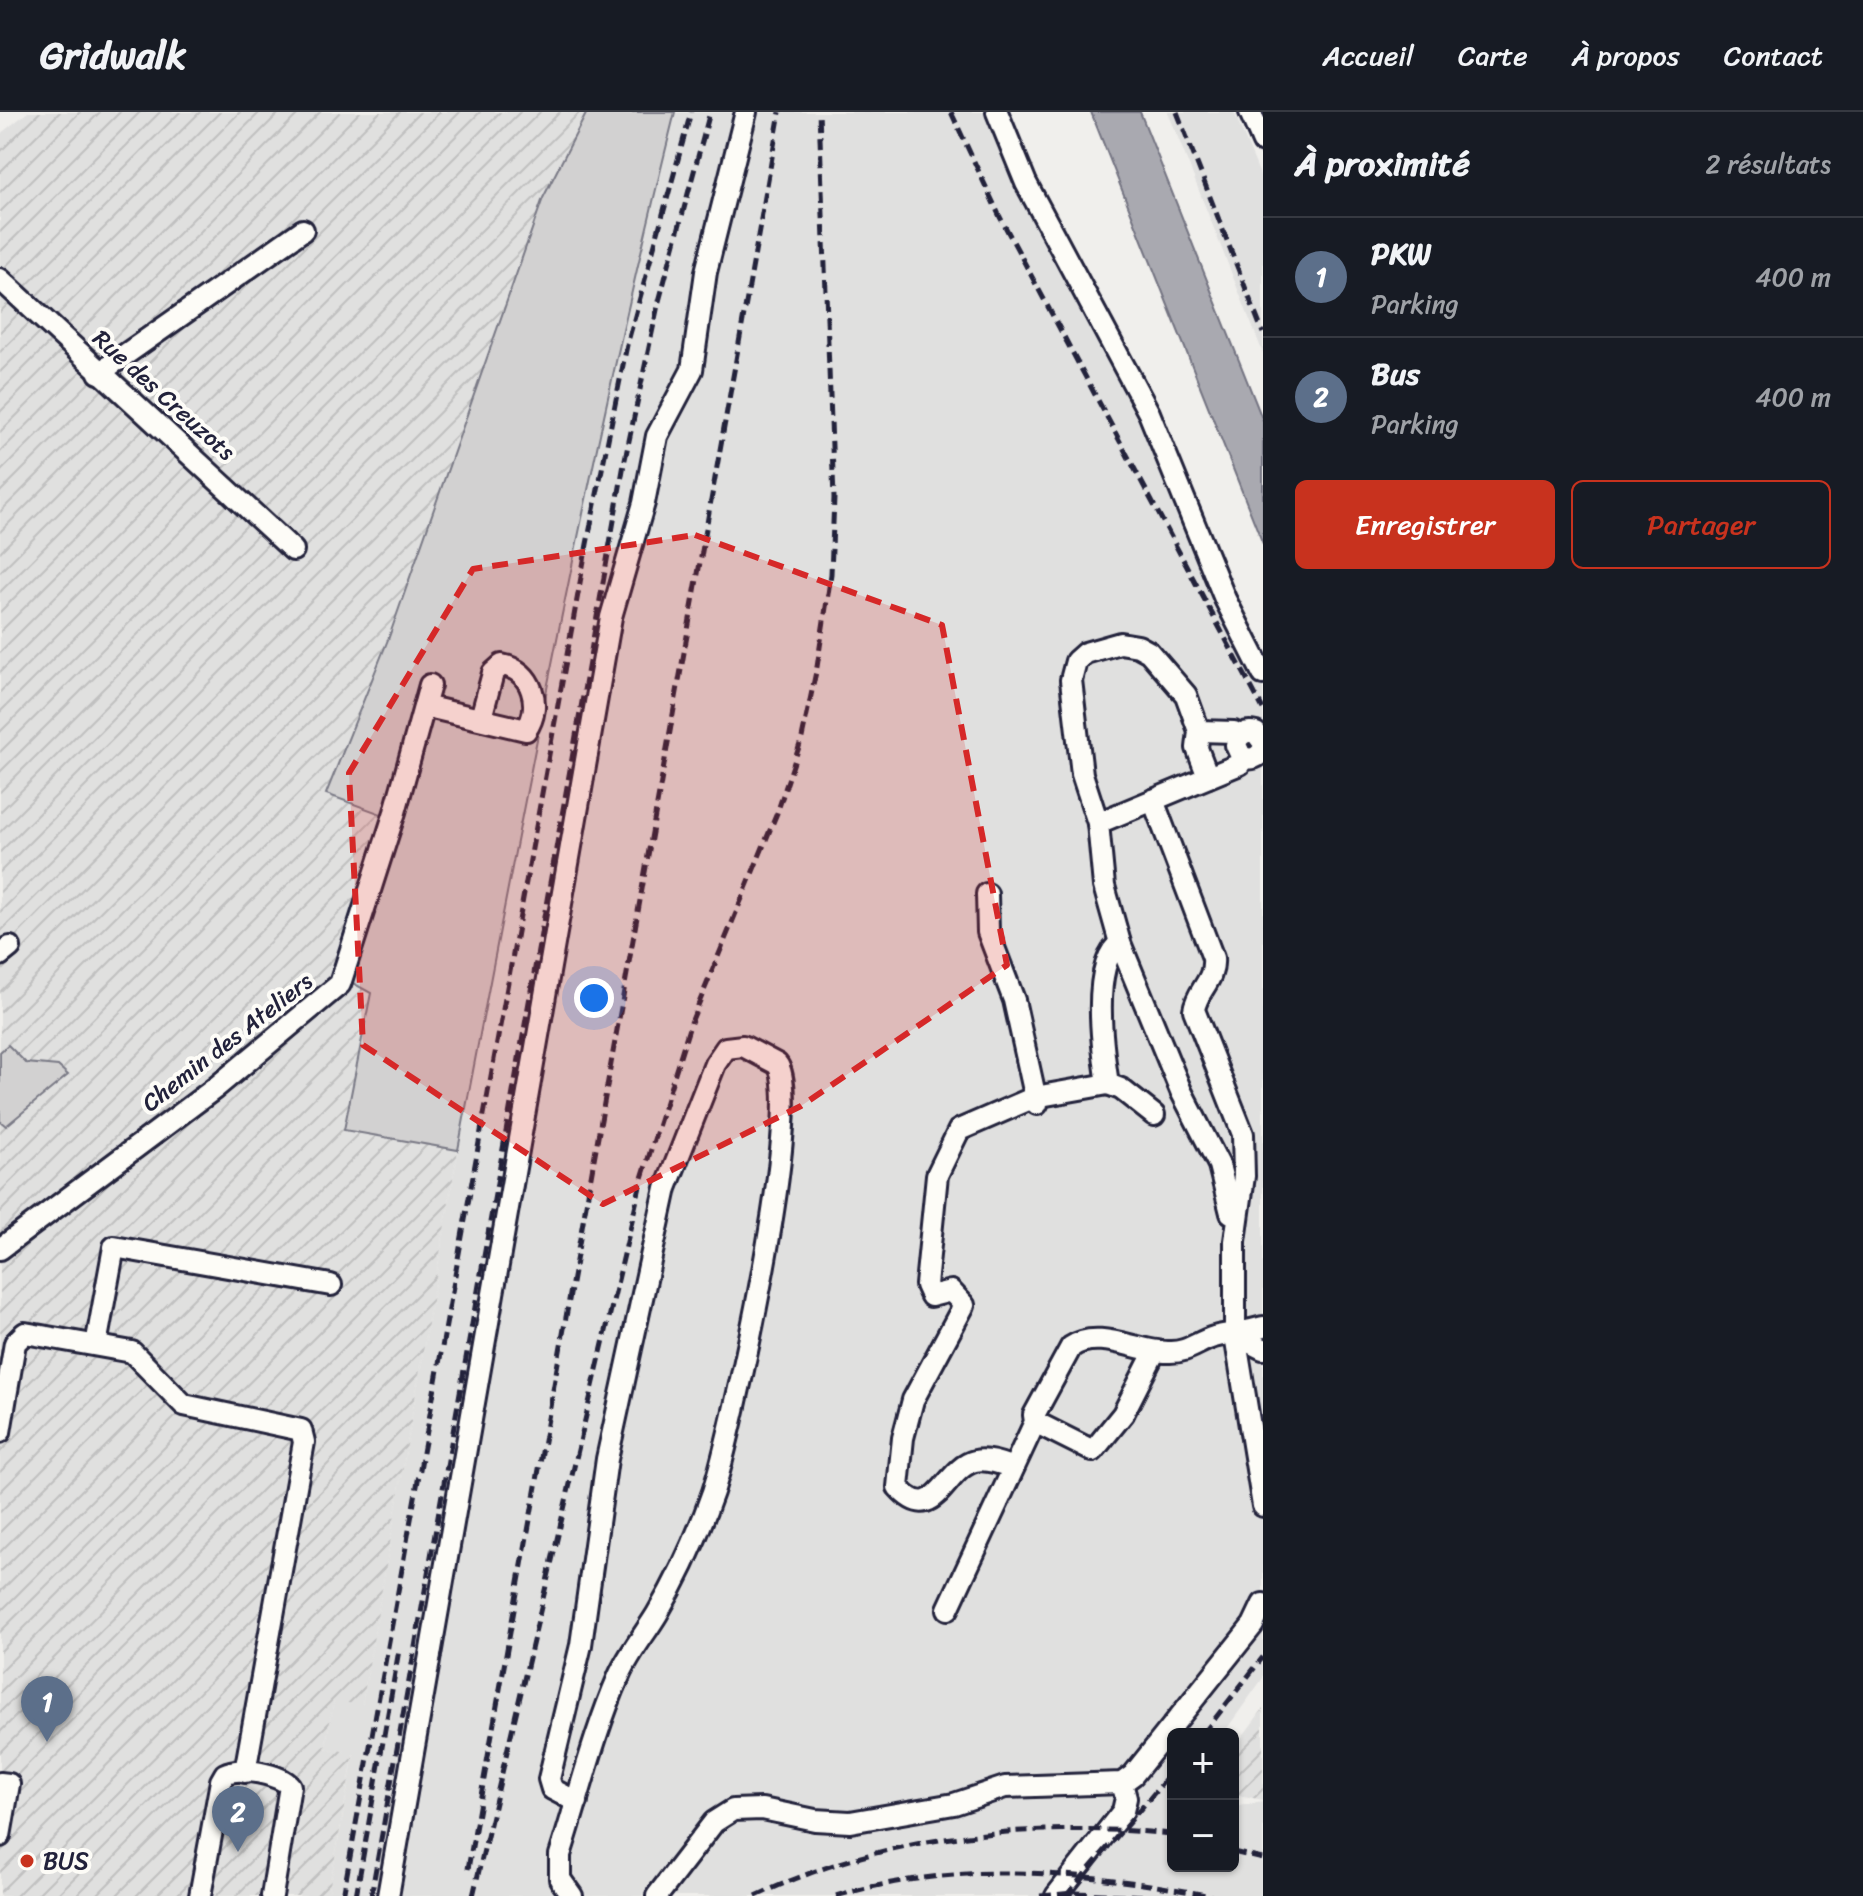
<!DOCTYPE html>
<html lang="fr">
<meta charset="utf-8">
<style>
:root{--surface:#171b24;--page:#242831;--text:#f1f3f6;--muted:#9ea1a6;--line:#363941;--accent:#c8321e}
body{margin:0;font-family:Sriracha,sans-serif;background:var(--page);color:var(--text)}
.controls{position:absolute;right:24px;bottom:24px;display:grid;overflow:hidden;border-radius:12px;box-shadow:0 2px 6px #0004}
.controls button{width:72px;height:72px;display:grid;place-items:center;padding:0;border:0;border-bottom:2px solid var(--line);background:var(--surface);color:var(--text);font:40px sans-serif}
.you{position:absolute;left:594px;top:886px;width:28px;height:28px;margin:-20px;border:6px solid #fff;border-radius:50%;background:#1a73e8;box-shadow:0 0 0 12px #1a73e833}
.badge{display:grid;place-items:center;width:52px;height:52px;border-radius:50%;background:var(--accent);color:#fff;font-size:26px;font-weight:700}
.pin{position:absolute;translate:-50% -66px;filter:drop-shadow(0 2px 4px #0008)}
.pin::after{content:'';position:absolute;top:42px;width:28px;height:24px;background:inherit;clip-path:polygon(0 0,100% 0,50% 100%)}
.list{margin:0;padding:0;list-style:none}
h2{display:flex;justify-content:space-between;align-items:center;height:104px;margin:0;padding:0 32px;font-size:34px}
h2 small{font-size:26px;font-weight:400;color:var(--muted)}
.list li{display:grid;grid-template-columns:52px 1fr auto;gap:24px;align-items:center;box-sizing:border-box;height:120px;padding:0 32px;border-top:2px solid var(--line)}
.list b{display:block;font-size:30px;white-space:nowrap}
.list p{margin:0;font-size:26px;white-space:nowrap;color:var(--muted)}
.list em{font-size:26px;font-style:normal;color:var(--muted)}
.actions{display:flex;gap:16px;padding:24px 32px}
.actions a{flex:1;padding:18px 0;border:2px solid var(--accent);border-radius:12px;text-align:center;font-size:28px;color:var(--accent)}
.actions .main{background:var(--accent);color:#fff}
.map{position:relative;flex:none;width:1263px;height:1784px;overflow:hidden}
header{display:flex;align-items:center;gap:48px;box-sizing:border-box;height:112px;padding:0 40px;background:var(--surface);border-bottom:2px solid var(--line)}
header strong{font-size:38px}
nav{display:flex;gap:44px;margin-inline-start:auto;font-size:28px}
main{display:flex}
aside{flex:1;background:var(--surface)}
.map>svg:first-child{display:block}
.built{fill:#e0e0df}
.industrial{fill:url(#industrial-furrows)}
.grass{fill:#d2d1d1;stroke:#7a7a86;stroke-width:2}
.water{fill:#a9a9b0;stroke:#737381;stroke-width:2}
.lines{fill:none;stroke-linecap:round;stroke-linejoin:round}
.minor-casing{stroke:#22223b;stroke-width:26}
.minor{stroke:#fdfcf7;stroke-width:20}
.rail{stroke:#22223b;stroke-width:5;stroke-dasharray:12 6;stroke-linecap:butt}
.marked{fill:#d62828;fill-opacity:0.2;stroke:#d62828;stroke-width:6;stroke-dasharray:16 10;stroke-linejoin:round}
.poi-dot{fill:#c8321e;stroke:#fdfcf7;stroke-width:3}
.labels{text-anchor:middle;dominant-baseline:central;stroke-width:8;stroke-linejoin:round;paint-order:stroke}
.street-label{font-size:24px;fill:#22223b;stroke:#fdfcf7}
.poi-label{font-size:24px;fill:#22223b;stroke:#fdfcf7;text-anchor:start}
</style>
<header>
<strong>Gridwalk</strong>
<nav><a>Accueil</a><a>Carte</a><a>À propos</a><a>Contact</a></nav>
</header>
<main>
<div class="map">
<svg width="1263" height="1784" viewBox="0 0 1263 1784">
<defs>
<pattern id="industrial-furrows" width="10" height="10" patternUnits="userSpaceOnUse" patternTransform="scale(2)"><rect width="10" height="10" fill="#e0e0df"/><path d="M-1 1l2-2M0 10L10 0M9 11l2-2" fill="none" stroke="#c0c0c0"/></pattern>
</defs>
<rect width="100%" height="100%" fill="#f0efec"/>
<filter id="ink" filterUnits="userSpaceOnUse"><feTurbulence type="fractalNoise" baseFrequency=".0125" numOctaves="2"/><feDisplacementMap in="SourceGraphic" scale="16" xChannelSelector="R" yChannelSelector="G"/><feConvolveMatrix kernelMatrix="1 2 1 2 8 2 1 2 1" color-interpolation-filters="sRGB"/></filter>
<g filter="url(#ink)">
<g class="built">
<polygon points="675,0 988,0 1144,310 1222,501 1263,576 1263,1566 1223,1622 1173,1622 1173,1754 1233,1754 1233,1695 1263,1690 1263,1784 328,1784 354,1642 325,1636 334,1588 362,1592 458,1038 548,558 636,154"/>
<polygon points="1168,0 1234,0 1263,70 1263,241"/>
</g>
<g class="industrial">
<polygon points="28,0 587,0 543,86 389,525 326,681 399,708 349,869 371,880 344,1017 458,1038 362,1593 334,1589 325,1636 354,1641 328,1784 0,1784 0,22"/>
<polygon points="1263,1597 1263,1688 1233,1682 1233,1637"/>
</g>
<g class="grass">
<path d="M587,0H675C589,343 524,690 458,1038L344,1018L371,881L349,869L398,708L326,682L389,525L543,86Z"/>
<polygon points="8,933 26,951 58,954 68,963 6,1014 0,1009 0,940"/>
</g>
<polygon class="water" points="1091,0 1140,0 1263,309 1263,432"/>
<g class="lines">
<defs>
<g id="minor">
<polyline points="997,0 1026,71 1149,301 1225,487 1263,562"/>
<polyline points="1250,0 1263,30"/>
<polyline points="0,167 293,438"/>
<polyline points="99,261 303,118"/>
<path d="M424,594L526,618C543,594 532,558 502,553L493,561L481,606"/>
<polyline points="1199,619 1234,620 1240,624"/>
<path d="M1263,630L1256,621C1246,618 1238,622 1236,633L1241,644C1251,649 1259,646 1263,637"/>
<path d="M1153,688L1213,846C1215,870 1197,877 1194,898L1243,1022L1244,1064L1235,1129V1223L1263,1394"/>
<polyline points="1098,711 1082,662 1071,568 1076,549 1085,541 1120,531 1138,534 1149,540 1186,583 1199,619 1197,636 1208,665"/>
<polyline points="987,782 988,820 1014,888 1037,992"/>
<polyline points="0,843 10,835"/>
<polyline points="1108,972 1121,977 1154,1003"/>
<polyline points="1231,1101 1219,1053 1181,979 1120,831 1104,774 1098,711 1240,652 1243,645"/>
<polyline points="0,1137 214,977 340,872 395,700 430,573"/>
<polyline points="1235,1223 1263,1237"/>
<polyline points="96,1233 114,1135 331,1173"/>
<polyline points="1035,1310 1093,1339 1123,1302 1155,1239"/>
<polyline points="0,1320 15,1231 25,1221 132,1240 184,1293 301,1318 304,1330 245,1660"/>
<path d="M1013,1356C1002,1352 987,1346 975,1349C944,1356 935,1417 898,1375L903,1326L913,1288L964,1193L951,1179L931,1184L926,1173L937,1063L959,1018L1035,985L1108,972C1103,940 1090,851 1120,831"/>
<path d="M948,1497L1035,1310L1034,1303L1071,1235C1098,1216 1138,1240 1168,1240C1188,1241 1197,1230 1214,1225C1230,1221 1247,1220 1263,1215"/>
<polyline points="0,1671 9,1672 0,1724"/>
<path d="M200,1784L221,1669L225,1662C239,1654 280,1662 290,1674L272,1784"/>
<polyline points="388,1784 611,505 644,391 657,324 692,258 706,160 746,0"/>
<path d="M572,1784L560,1767V1743C579,1684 594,1621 619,1564C629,1541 645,1522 657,1502C680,1463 698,1423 713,1380C731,1325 807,987 777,952L743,934L726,936L715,952L666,1076L607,1347L581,1533L549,1667L552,1677L577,1690"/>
<polyline points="657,1784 714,1710 733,1698 762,1697 815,1708 850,1710 954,1692 1005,1675 1122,1671 1133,1663 1253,1513 1263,1492"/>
<polyline points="1056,1784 1123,1699 1126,1686 1122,1671"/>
</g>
</defs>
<use href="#minor" class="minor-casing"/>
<use href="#minor" class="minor"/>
<g class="rail">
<polyline points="951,0 1000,105 1263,597"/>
<polyline points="1177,0 1263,221"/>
<polyline points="1203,1622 1263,1545"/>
<polyline points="1233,1740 1263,1747"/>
<polyline points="468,1757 780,0"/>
<polyline points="343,1784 587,432 627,233 691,0"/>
<polyline points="356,1784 399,1538"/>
<polyline points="371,1784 624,352 658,193 710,0"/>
<polyline points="473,1784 642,1066 690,913 777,701 802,626 817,555 831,462 834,386 819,0"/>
<path d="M756,1784C885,1722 1033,1709 1173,1722"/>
<path d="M836,1784C959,1748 1087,1759 1211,1784"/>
<polyline points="1040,1784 1074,1781 1147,1784"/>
<polyline points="1066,1784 1173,1659"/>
</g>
</g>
</g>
<path class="marked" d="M695,423L942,513L1007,853L801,994L603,1092L363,933L349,661L473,457Z"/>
<circle class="poi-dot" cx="27" cy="1749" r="8"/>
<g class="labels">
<g class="street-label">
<text transform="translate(164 283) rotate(42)">Rue des Creuzots</text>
<text transform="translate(227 930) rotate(-38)">Chemin des Ateliers</text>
</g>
<g class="poi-label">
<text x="43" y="1749">BUS</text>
</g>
</g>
</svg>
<div class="controls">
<button>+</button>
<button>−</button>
</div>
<div class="you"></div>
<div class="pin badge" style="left:47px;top:1630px;background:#5c6f8a">1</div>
<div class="pin badge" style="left:238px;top:1740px;background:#5c6f8a">2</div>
</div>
<aside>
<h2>À proximité<small>2 résultats</small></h2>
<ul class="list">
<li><span class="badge" style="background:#5c6f8a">1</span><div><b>PKW</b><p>Parking</p></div><em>400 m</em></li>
<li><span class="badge" style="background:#5c6f8a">2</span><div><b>Bus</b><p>Parking</p></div><em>400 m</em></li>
</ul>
<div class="actions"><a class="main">Enregistrer</a><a>Partager</a></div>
</aside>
</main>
